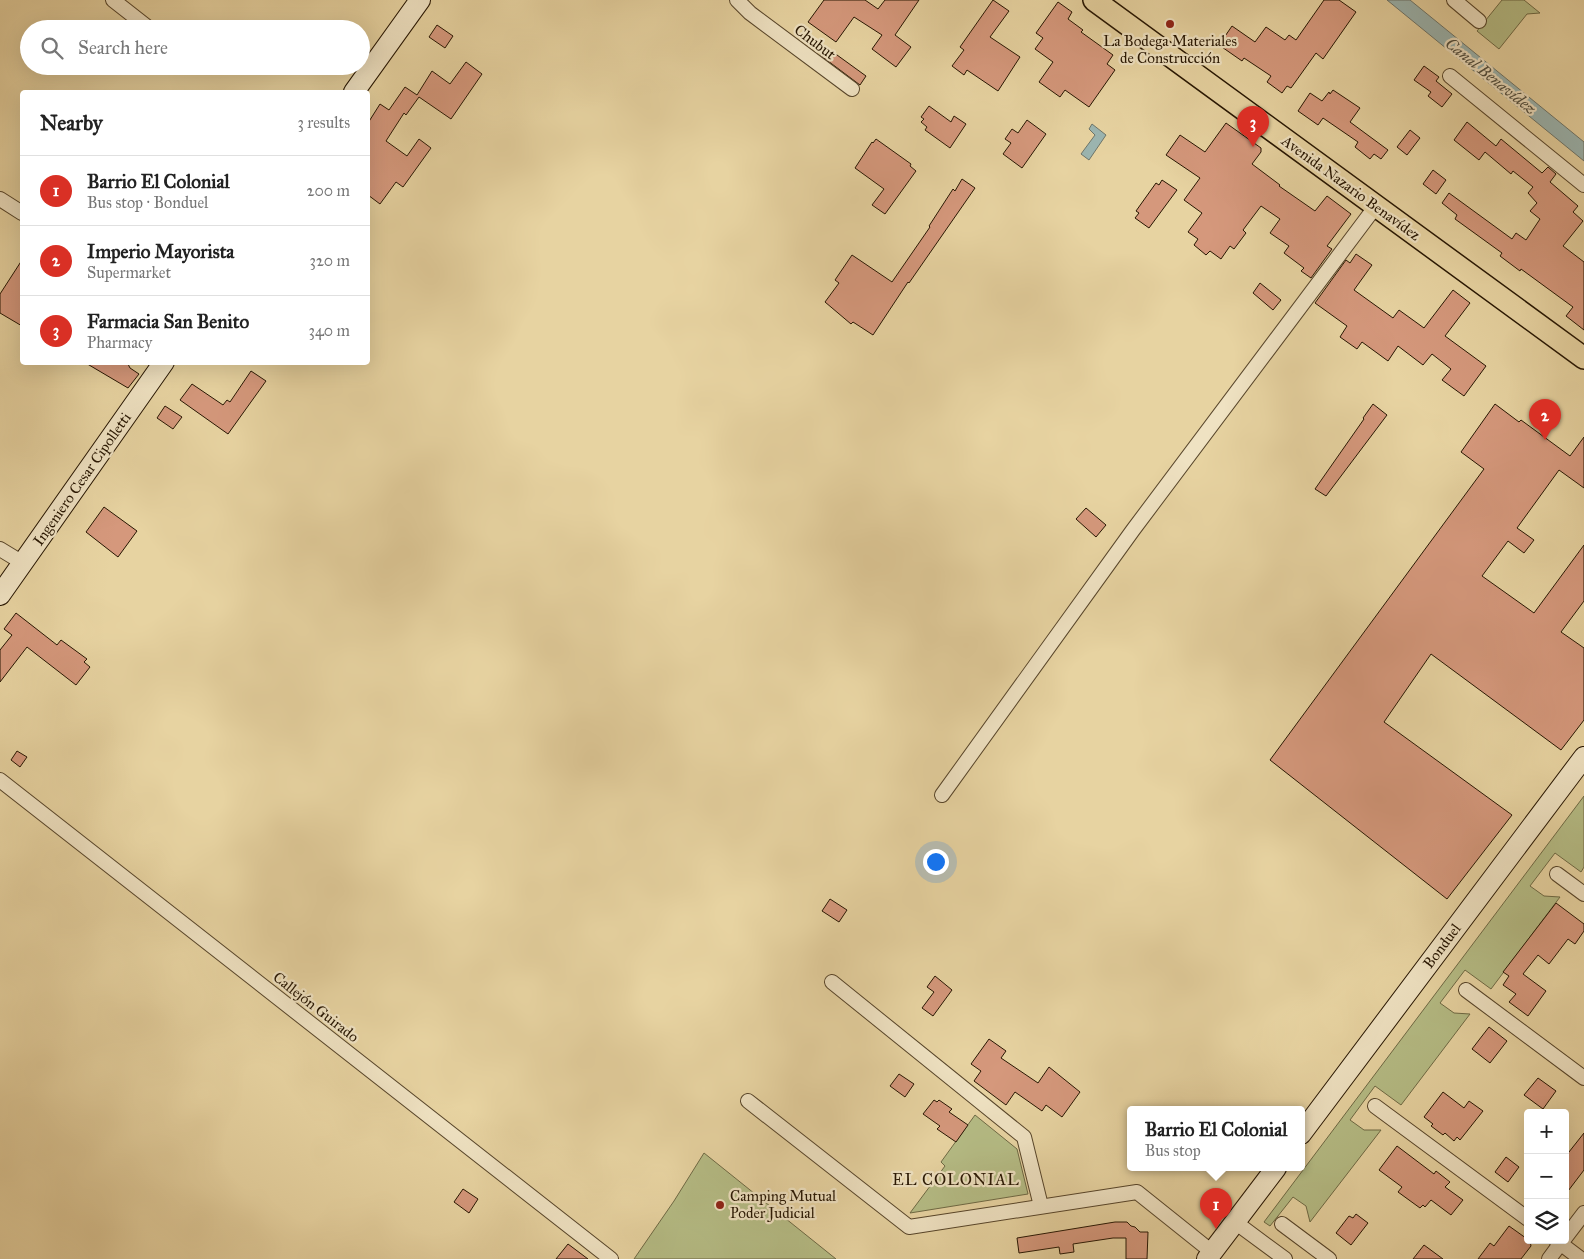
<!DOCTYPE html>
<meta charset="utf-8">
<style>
:root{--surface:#fff;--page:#f2f2f2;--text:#222;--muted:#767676;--line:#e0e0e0;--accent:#d93025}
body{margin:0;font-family:"IM FELL Great Primer",serif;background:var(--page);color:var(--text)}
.controls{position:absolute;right:15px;bottom:15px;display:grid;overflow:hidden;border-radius:5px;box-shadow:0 5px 20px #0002}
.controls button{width:45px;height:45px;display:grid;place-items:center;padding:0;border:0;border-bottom:1px solid var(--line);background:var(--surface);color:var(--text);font:25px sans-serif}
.you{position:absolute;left:935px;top:861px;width:18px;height:18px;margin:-12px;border:4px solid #fff;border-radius:50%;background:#1a73e8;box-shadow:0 0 0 8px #1a73e833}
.badge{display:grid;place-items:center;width:32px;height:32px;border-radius:50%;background:var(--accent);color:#fff;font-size:16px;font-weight:700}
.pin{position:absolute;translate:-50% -41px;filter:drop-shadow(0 1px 2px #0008)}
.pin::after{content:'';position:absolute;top:26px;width:18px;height:15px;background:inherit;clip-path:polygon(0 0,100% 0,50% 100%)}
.popup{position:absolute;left:1127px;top:1106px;width:178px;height:65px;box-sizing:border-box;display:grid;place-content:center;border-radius:5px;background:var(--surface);filter:drop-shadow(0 1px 4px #0005);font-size:16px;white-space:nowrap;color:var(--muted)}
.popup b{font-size:19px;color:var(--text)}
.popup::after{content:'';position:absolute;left:50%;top:100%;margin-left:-10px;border:10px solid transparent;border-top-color:var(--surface)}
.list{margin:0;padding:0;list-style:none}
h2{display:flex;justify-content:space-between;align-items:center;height:65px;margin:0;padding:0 20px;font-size:21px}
h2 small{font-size:16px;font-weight:400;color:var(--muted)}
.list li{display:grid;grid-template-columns:32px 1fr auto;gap:15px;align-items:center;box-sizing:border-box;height:70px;padding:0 20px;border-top:1px solid var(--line)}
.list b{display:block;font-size:19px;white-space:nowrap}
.list p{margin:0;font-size:16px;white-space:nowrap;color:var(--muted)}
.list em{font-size:16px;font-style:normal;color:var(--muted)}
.icon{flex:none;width:28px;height:28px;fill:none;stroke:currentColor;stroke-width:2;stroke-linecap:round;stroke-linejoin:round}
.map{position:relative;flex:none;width:1584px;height:1259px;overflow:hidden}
.search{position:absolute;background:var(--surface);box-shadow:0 5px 20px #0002;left:20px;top:20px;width:350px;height:55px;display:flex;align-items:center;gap:12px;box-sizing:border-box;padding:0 18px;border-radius:28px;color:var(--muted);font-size:19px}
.panel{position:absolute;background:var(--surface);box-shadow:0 5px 20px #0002;left:20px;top:90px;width:350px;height:275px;border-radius:5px}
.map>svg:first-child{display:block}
.green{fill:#b5bc85;stroke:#6e6944}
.water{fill:#9bb5b0;stroke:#6d756a}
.building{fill:#d5987c;stroke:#271602}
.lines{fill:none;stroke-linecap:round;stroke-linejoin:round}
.street-casing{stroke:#57452a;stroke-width:16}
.secondary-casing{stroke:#271602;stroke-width:22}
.primary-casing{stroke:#271602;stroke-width:24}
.street{stroke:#efe2c2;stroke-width:14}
.secondary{stroke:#efe2c2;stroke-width:20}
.primary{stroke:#e7d3a1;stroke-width:21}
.poi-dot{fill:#8f2418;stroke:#efe2c2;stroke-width:2}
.labels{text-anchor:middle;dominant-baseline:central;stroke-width:4.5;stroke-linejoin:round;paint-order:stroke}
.poi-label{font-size:15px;fill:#271602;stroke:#efe2c2}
.street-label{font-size:15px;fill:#271602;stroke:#efe2c2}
.water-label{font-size:16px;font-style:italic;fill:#504e3f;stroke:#efe2c2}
.neighbourhood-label{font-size:16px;letter-spacing:1px;fill:#271602;stroke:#efe2c2}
</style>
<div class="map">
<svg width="1584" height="1259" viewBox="0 0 1584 1259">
<rect width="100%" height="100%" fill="#e7d3a1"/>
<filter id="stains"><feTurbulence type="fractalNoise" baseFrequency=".004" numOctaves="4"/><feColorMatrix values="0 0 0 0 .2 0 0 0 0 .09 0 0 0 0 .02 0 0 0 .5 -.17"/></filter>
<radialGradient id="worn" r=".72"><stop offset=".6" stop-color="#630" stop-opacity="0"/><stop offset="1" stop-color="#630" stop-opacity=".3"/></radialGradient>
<g class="green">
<polygon points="1502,0 1524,0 1540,13 1527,14 1499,49 1477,31"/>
<polygon points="1584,796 1584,867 1581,872 1555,853 1530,886 1544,896 1560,897 1491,989 1465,970 1440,1003 1454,1013 1470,1014 1401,1105 1375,1086 1350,1120 1364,1130 1381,1130 1310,1222 1306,1206 1293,1197 1270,1226 1264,1222"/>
<polygon points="975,1115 1017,1149 1028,1194 910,1213 945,1166 941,1162"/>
<polygon points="704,1153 836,1259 634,1259 674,1201"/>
</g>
<g class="water">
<polygon points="1387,0 1410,0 1584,142 1584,161"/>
<polygon points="1092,124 1106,135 1089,160 1081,154 1095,135 1089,129"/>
</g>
<g class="building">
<polygon points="824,0 865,0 878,9 885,0 919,0 895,35 911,47 896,67 872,49 882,35 854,17 836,42 808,22"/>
<polygon points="993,0 1009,11 990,37 1020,57 998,91 967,70 964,75 952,66 964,50 960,47"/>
<polygon points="1324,0 1339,0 1356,12 1323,59 1316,53 1291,88 1287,86 1282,93 1267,82 1271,76 1244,58 1242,61 1219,45 1232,26 1255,42 1266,27 1285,40 1289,35 1296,40"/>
<polygon points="1058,2 1072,12 1068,19 1083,30 1081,32 1113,55 1107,64 1115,70 1089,107 1065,90 1060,97 1039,82 1053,62 1035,49 1043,38 1036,33"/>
<polygon points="437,25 453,36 445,48 429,37"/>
<polygon points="826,47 866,76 860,85 820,55"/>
<polygon points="466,62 482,74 451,119 419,97 406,115 404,113 386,141 407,156 419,139 431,148 403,187 396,182 380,204 368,195 368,123 380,104 389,110 405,87 417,95 432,71 450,84"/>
<polygon points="1424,66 1439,77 1436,81 1452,94 1442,107 1428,96 1431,92 1414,80"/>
<polygon points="1333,90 1360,108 1350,122 1388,150 1381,159 1374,154 1370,159 1355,147 1358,142 1323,118 1318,125 1298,111 1310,93 1322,101 1329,92 1330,94"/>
<polygon points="929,106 951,122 954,116 966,124 950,148 925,130 927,127 921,122 924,119 921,117"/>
<polygon points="1027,120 1046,134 1022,168 1003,154 1011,143 1005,139 1012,129 1018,133"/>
<polygon points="1467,122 1496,146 1501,139 1542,173 1548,167 1556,174 1550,182 1578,206 1573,212 1583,221 1563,246 1584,262 1584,330 1566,316 1573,307 1521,269 1520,271 1500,256 1502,253 1455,219 1457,215 1442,203 1449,193 1512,239 1516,233 1526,240 1540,219 1530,211 1537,203 1528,193 1533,187 1513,171 1511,174 1485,152 1479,160 1454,140"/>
<polygon points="1226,123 1261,148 1261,152 1252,164 1280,185 1279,186 1315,211 1327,196 1351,214 1327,246 1332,249 1311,278 1301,271 1304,268 1284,253 1289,246 1270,233 1280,219 1261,206 1243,230 1246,233 1234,249 1230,246 1221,259 1210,251 1206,255 1194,245 1198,239 1188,232 1202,213 1184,200 1200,178 1166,155 1180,135 1205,152"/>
<polygon points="1410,130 1420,138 1407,155 1397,147"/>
<polygon points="876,139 911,164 910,166 916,171 885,214 872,205 884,189 855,168 872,142 873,143"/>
<polygon points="1433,170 1446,180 1436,194 1423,184"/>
<polygon points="962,179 975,188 909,283 908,282 873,335 853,322 851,324 825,302 839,283 835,280 852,255 892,282 930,227 929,226 953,189 955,191"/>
<polygon points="1162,180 1177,190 1149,228 1135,218 1139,213 1136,211 1156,183 1159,185"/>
<polygon points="1356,254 1372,265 1354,290 1393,318 1399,310 1424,328 1453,290 1470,303 1445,336 1486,366 1464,396 1442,380 1451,369 1432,354 1423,365 1398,346 1388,361 1362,342 1357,349 1340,337 1347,326 1315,303 1346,260 1350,263"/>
<polygon points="22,260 22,326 0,313 0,294"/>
<polygon points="1260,283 1281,300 1273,310 1253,293"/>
<polygon points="84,362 127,362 130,368 139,374 128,388"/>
<polygon points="251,371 266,381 228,434 180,400 192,384 223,405 227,400 230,402"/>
<polygon points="1373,404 1387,415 1326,496 1315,489 1364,419 1363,418"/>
<polygon points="1495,404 1519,422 1521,420 1570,456 1584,437 1584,488 1559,470 1517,528 1534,540 1524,553 1508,541 1482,576 1534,613 1584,545 1584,601 1561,632 1584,648 1584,720 1561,750 1431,654 1384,722 1512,815 1447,899 1270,760 1484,469 1461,452"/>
<polygon points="165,406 182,417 173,429 157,418"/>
<polygon points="104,507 137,531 118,557 86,532"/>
<polygon points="1086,508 1106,525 1096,537 1076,519"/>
<polygon points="16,613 57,645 61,640 87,659 84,662 90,667 76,685 27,647 0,682 0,650 12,635 4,629"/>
<polygon points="17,751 27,757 20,767 11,760"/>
<polygon points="830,899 847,910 839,922 822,911"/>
<polygon points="1556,903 1584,924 1584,931 1575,944 1568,939 1549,964 1538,955 1523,974 1546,991 1528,1016 1509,1002 1516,994 1503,985 1509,976 1503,972"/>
<polygon points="935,976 952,990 933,1016 922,1008 934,992 927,987"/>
<polygon points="1489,1027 1507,1041 1490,1063 1472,1049"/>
<polygon points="989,1039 1006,1051 1001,1058 1038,1083 1049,1067 1080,1092 1062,1117 1046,1105 1042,1111 1015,1092 1006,1105 974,1081 981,1071 971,1064"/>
<polygon points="899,1074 914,1084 905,1097 890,1086"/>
<polygon points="1538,1078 1556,1091 1543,1109 1524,1095"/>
<polygon points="1443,1092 1464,1108 1469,1101 1483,1111 1460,1140 1457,1137 1454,1141 1445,1133 1443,1135 1431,1126 1433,1124 1424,1117"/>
<polygon points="934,1100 937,1102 939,1100 952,1109 949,1112 968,1125 956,1142 937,1129 940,1126 923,1114"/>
<polygon points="1584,1133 1584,1170 1565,1195 1565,1157"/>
<polygon points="1397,1146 1434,1174 1436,1171 1450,1182 1445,1187 1463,1200 1451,1215 1431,1200 1425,1207 1423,1205 1420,1208 1398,1192 1402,1187 1379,1170"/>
<polygon points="1506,1157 1519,1167 1508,1182 1495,1172"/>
<polygon points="463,1189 478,1199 469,1213 454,1202"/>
<polygon points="1356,1214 1368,1223 1351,1245 1336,1233 1349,1216 1353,1218"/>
<polygon points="1115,1222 1127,1222 1131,1226 1135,1227 1140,1232 1148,1232 1147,1259 1126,1259 1126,1238 1113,1238 1073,1244 1074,1252 1060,1254 1059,1247 1019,1253 1017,1238"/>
<polygon points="1509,1226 1530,1241 1531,1246 1521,1259 1478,1259 1490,1243 1494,1246"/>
<polygon points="568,1244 588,1259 556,1259"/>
<polygon points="1424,1245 1443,1259 1413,1259"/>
</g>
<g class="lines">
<defs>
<g id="street">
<polyline points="113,0 150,29"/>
<polyline points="737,0 750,13 852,89"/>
<polyline points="1454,0 1479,21"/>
<polyline points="1450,76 1584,185"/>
<polyline points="0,199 22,213"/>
<polyline points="0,549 23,563"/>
<polyline points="0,780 611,1259"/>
<polyline points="942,795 1133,530 1376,206"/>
<polyline points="1557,874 1584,894"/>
<polyline points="832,982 1024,1137 1041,1206"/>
<polyline points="1466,990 1584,1078"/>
<polyline points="748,1101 909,1227 1137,1192 1212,1252"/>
<polyline points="1375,1106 1528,1219"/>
<polyline points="1235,1222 1285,1259"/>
<polyline points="1282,1224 1329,1259"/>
<polyline points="1565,1238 1584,1213"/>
<polyline points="1556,1240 1581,1259"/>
<polyline points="1549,1259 1563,1240"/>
</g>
<g id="secondary">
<polyline points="354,92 420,0"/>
<polyline points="0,595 164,362"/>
<polyline points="1301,1134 1584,757"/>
<polyline points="1207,1259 1276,1168"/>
</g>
<polyline id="primary" points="1094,0 1584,358"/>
</defs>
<use href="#street" class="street-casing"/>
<use href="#secondary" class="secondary-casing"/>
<use href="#primary" class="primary-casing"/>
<use href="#street" class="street"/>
<use href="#secondary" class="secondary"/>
<use href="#primary" class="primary"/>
</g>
<g class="poi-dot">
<circle cx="1170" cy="24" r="5"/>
<circle cx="720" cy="1205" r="5"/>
</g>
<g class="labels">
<g class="poi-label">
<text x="1170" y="41">La Bodega Materiales<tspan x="1170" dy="17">de Construcción</tspan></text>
<text x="730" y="1196" text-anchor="start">Camping Mutual<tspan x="730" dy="17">Poder Judicial</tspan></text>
</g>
<g class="street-label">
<text transform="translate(815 42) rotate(37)">Chubut</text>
<text transform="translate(1351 188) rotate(36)">Avenida Nazario Benavídez</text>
<text transform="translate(82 479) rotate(-55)">Ingeniero Cesar Cipolletti</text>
<text transform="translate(1442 946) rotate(-53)">Bonduel</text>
<text transform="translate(316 1007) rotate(38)">Callejón Guirado</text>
</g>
<g class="water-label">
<text transform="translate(1491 76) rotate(39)">Canal Benavídez</text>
</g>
<g class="neighbourhood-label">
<text x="956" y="1179">EL COLONIAL</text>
</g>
</g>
<rect width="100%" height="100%" filter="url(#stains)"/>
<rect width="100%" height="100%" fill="url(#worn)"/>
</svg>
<div class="controls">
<button>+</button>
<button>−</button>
<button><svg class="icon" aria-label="layers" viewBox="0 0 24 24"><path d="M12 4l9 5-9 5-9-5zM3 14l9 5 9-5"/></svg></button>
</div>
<div class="you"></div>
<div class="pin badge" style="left:1216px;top:1229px">1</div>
<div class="popup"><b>Barrio El Colonial</b>Bus stop</div>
<div class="pin badge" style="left:1545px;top:440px">2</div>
<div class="pin badge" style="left:1253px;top:147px">3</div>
<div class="search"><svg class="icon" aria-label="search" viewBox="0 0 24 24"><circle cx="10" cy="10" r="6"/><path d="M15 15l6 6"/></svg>Search here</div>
<section class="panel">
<h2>Nearby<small>3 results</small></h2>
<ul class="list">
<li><span class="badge">1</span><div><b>Barrio El Colonial</b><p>Bus stop · Bonduel</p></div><em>200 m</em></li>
<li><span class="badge">2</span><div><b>Imperio Mayorista</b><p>Supermarket</p></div><em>320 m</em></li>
<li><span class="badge">3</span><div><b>Farmacia San Benito</b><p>Pharmacy</p></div><em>340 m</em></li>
</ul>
</section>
</div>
